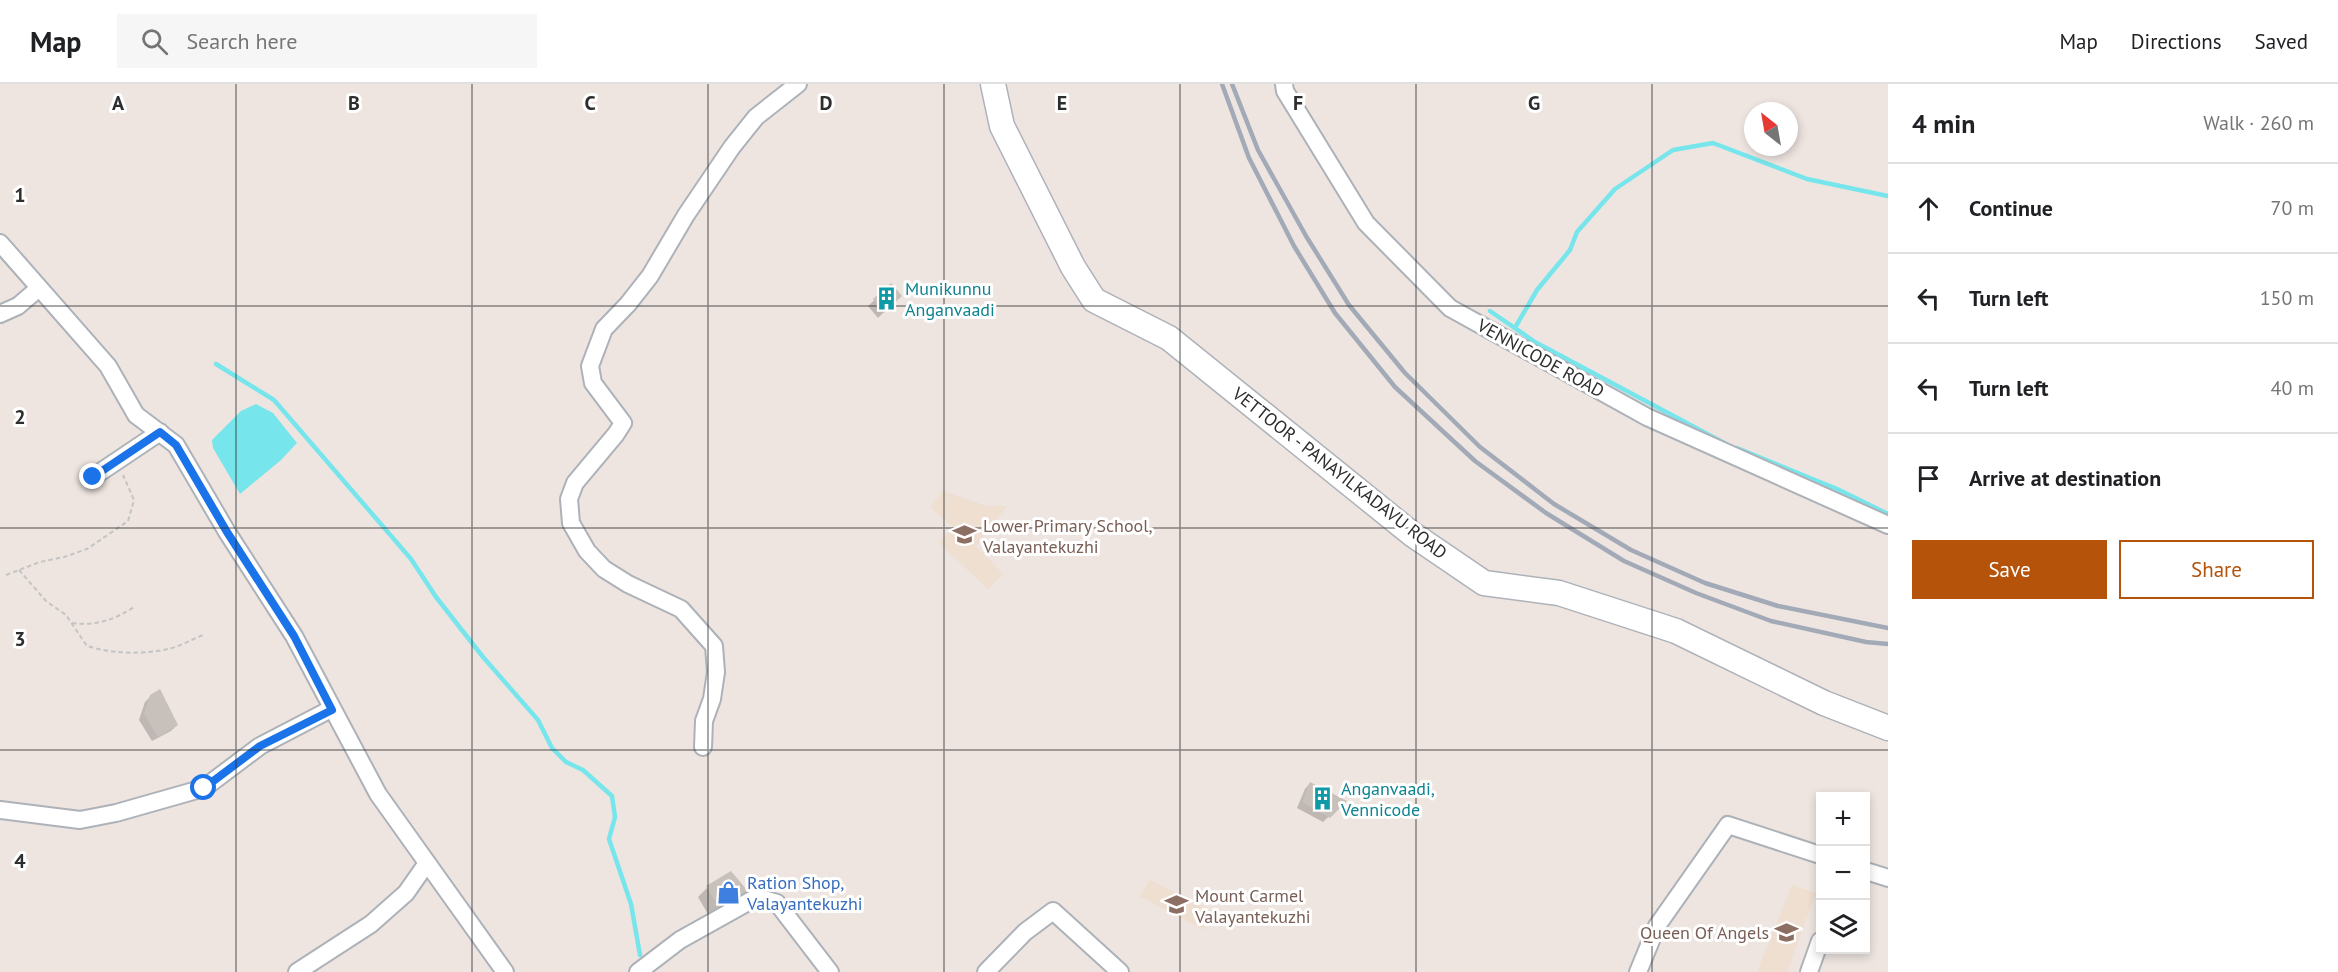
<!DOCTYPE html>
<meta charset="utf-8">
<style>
:root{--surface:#fff;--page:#f6f6f6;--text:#202124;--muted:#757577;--line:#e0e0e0;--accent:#b45309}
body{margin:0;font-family:"PT Sans",sans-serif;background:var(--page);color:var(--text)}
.controls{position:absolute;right:18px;bottom:18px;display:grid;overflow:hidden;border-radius:0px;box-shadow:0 3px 9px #0003}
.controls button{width:54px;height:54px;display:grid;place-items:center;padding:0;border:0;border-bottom:2px solid var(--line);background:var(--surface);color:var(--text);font:30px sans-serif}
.compass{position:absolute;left:1744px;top:18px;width:54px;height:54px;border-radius:50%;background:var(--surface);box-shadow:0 3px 9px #0003;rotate:329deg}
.stop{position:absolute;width:18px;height:18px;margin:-14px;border:4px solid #1a73e8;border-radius:50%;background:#fff}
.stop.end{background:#1a73e8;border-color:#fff;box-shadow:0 2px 6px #0008}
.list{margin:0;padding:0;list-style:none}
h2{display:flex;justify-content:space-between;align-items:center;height:78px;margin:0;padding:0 24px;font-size:26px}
h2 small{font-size:20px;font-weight:400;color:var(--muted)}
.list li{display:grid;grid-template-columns:39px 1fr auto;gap:18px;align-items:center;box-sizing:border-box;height:90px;padding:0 24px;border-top:2px solid var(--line)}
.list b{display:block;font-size:22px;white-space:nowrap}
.list em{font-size:20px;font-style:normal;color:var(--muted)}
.actions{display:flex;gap:12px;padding:18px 24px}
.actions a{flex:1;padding:14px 0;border:2px solid var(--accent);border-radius:0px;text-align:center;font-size:21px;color:var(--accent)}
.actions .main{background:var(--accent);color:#fff}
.icon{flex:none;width:33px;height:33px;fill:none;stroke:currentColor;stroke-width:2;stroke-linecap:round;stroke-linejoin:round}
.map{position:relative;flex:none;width:1888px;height:888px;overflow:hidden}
header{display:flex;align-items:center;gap:36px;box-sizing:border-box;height:84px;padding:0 30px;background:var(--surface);border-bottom:2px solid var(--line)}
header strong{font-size:28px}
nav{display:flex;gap:33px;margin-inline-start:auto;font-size:21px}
.search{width:420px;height:54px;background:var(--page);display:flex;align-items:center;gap:15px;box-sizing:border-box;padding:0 21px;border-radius:0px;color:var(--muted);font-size:22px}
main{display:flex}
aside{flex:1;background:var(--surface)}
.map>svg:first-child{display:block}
.education{fill:#efdfd1}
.water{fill:#77e5ec}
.shadow{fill:#0003}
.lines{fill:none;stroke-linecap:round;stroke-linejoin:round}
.stream{stroke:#77e5ec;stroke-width:4.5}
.building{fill:#c7c0bb}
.minor-casing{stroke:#adb2b9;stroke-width:20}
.secondary-casing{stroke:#adb2b9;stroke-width:27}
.path{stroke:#c4c4c4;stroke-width:2;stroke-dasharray:4.5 3;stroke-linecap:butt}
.minor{stroke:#fff;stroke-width:16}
.secondary{stroke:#fff;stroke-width:24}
.rail{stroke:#a3aab7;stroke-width:4.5}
.route{stroke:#1a73e8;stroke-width:8}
.grid{fill:none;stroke:#2d2d2d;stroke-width:1.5;stroke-opacity:0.55}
.labels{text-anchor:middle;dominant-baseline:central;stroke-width:6;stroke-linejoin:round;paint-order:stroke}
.culture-label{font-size:18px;fill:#0d838f;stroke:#fff;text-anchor:start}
.street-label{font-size:18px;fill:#2d2d2d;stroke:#fff}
.education-label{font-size:18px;fill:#785e54;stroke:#fff;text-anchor:start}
.shop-label{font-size:18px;fill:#366cbe;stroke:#fff;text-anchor:start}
.grid-label{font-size:20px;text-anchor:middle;font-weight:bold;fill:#2d2d2d;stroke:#fff;stroke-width:6;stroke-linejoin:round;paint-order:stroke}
</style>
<header>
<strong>Map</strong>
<div class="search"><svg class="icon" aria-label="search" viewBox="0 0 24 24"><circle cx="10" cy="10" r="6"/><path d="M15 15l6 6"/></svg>Search here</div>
<nav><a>Map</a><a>Directions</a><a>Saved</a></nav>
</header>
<main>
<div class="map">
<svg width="1888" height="888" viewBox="0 0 1888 888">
<rect width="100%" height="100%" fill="#eee5e0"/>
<g class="education">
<polygon points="943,407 987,422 1007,422 976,462 1003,490 988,505 939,459 953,443 930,423"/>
<polygon points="1150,796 1212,827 1204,846 1139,812"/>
<polygon points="1792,801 1816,809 1787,888 1757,888"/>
</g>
<polygon class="water" points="256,320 273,329 297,359 281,376 240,410 213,364 212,356 241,327"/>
<g class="shadow">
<polygon points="891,201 900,212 878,234 868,222"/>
<polygon points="151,612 177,641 171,647 152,657 139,636 145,618"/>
<polygon points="1310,699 1345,717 1323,738 1297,724 1305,705"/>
<polygon points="707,804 740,820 712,837 698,813"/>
</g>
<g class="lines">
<g class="stream">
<polyline points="1490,227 1535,258 1726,360"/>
<polyline points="1516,242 1537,206 1570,166 1577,148 1615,105 1673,66 1713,59 1807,95 1888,112"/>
<polyline points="216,280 274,316 411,475 436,513 483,573 538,636 552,664 566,678 583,686 612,712 615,733 609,755 631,820 640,871"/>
<polyline points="1737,364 1837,405 1888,430"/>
</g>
</g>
<g class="building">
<polygon points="891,199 902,212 884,229 873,215"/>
<polygon points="160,605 178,641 158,653 144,630 150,611"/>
<polygon points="1310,698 1347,717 1330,734 1302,718"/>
<polygon points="731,787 751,811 722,829 706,802"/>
</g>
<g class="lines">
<defs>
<g id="minor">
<polyline points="1284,0 1285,7 1366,139 1450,224 1647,333 1888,441"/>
<polyline points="0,159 108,282 136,331 176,361 227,448 294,552 378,710 505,888"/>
<polyline points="0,230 18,222 39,204"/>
<polyline points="93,393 160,348"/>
<polyline points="703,663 704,637 712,615 716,588 714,562 681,525 628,500 604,485 587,467 571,439 569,415 575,399 616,350 623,339 593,299 590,282 604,245 628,220 650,192 686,131 732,63 756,33 798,0"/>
<polyline points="0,726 80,736 116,729 204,704 260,662 331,625"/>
<polyline points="1866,787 1888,794"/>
<polyline points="297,888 371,840 406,809 427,779"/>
<polyline points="638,888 680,856 757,813 777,819 830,888"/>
<polyline points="986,888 1025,848 1053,827 1120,888"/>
<polyline points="1638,888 1657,842 1728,741 1820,771"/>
<polyline points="1809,888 1820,857"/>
</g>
<polyline id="secondary" points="993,0 1002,42 1073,183 1094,216 1169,254 1412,450 1484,499 1559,509 1676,547 1824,619 1888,644"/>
</defs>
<use href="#minor" class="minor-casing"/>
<use href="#secondary" class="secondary-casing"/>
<g class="path">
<path d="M19,486L46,517L66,531L87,562C113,570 145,571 172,564C182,561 193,555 203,551"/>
<polyline points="6,491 40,478 64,473 87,465 128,437 134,416 123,391"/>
<path d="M72,539C96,542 114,536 134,523"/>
</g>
<use href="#minor" class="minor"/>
<use href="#secondary" class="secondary"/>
<g class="rail">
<polyline points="1222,0 1249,74 1294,162 1335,229 1395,303 1475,377 1546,429 1624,477 1696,509 1771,537 1866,558 1888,560"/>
<polyline points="1232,0 1258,66 1306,152 1349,221 1405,289 1480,363 1554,420 1631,466 1705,499 1778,522 1888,544"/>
</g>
</g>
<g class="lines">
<polyline class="route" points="93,393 160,348 176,361 227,448 294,552 332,626 260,662 204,704"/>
</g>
<path class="grid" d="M236,0V888M472,0V888M708,0V888M944,0V888M1180,0V888M1416,0V888M1652,0V888M0,222H1888M0,444H1888M0,666H1888"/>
<defs>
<symbol id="building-bare" viewBox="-9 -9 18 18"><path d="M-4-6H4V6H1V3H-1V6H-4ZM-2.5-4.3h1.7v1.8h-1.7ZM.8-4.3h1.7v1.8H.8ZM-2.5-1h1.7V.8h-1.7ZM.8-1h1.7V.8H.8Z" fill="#0f9aa8" stroke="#fff" stroke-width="2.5" paint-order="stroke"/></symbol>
<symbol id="school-bare" viewBox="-9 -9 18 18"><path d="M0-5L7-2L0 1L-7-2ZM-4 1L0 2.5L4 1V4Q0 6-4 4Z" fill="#8d6e63" stroke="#fff" stroke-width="2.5" paint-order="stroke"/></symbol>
<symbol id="shop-bare" viewBox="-9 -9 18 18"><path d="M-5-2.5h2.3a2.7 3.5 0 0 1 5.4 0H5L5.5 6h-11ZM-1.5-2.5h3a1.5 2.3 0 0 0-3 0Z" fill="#3f7fe0" stroke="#fff" stroke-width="2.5" paint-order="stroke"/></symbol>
</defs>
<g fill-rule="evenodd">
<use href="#building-bare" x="870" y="198" width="33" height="33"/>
<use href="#school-bare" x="948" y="434" width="33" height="33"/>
<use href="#building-bare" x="1306" y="698" width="33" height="33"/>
<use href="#shop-bare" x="712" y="792" width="33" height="33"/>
<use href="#school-bare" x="1160" y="804" width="33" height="33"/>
<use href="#school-bare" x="1770" y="832" width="33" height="33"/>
</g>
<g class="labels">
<g class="culture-label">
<text x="905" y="204">Munikunnu<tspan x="905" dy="21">Anganvaadi</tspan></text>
<text x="1341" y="704">Anganvaadi,<tspan x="1341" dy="21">Vennicode</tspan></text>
</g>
<g class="street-label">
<text transform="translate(1541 274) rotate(29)">VENNICODE ROAD</text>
<text transform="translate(1340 389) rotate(38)">VETTOOR - PANAYILKADAVU ROAD</text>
</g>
<g class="education-label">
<text x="983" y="441">Lower Primary School,<tspan x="983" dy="21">Valayantekuzhi</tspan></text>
<text x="1195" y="811">Mount Carmel<tspan x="1195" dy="21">Valayantekuzhi</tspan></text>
<text x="1769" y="848" text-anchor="end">Queen Of Angels</text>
</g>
<g class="shop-label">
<text x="747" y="798">Ration Shop,<tspan x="747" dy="21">Valayantekuzhi</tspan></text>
</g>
</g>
<g class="grid-label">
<text x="118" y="26">A</text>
<text x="354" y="26">B</text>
<text x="590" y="26">C</text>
<text x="826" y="26">D</text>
<text x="1062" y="26">E</text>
<text x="1298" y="26">F</text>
<text x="1534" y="26">G</text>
<text x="20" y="118">1</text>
<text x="20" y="340">2</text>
<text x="20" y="562">3</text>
<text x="20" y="784">4</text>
</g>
</svg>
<div class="controls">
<button>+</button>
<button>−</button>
<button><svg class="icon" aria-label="layers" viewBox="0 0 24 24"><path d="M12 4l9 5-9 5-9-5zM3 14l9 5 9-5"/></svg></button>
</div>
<svg class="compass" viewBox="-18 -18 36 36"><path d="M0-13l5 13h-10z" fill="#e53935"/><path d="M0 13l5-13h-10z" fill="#757577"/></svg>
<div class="stop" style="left:204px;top:704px"></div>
<div class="stop end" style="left:93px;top:393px"></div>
</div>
<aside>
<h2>4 min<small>Walk · 260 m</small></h2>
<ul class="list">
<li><svg class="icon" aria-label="ahead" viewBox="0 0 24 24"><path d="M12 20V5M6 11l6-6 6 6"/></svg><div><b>Continue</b></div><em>70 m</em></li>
<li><svg class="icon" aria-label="left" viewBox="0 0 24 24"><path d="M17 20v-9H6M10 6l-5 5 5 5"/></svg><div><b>Turn left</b></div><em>150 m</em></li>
<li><svg class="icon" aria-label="left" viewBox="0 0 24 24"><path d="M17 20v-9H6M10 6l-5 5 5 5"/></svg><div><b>Turn left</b></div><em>40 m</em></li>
<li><svg class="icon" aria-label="arrive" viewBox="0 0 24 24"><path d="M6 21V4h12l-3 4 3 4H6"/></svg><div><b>Arrive at destination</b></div></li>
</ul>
<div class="actions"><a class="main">Save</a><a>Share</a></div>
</aside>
</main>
